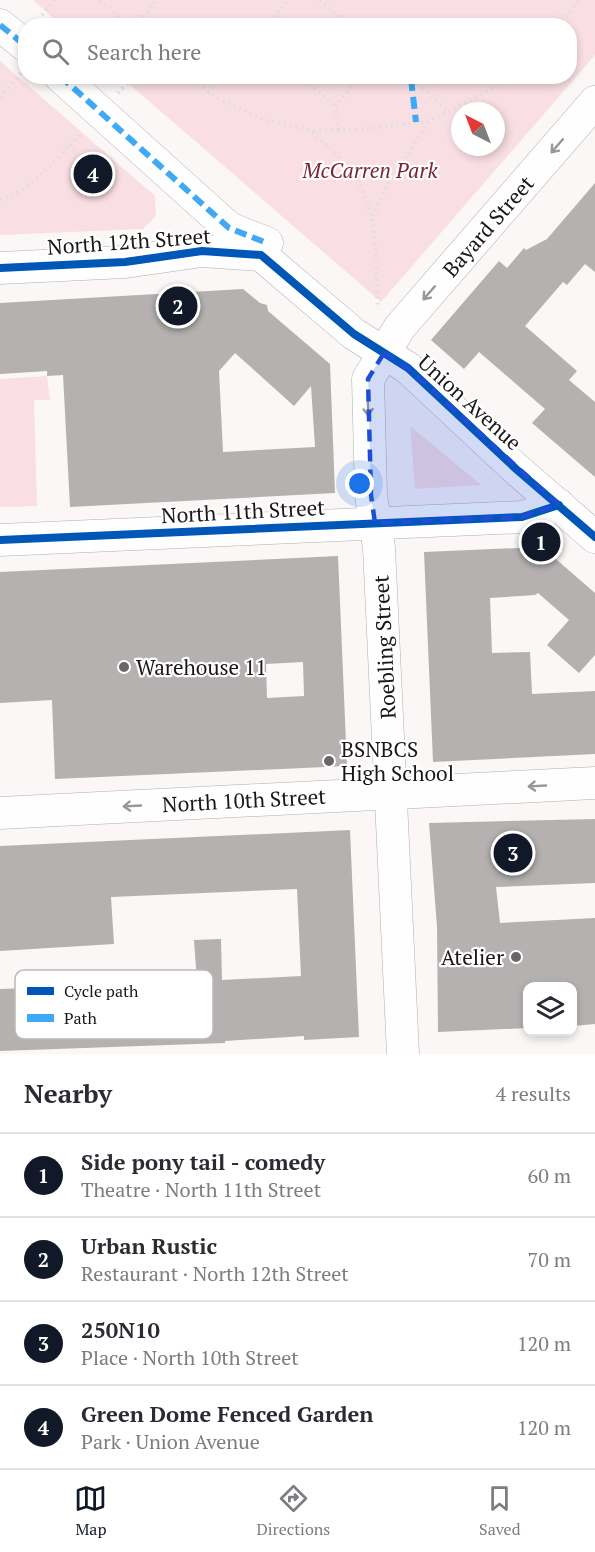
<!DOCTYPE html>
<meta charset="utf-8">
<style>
:root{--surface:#fff;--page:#f7f7f7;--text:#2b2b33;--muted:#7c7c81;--line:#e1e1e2;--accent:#111827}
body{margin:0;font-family:"PT Serif",serif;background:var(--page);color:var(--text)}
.controls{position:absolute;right:18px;bottom:18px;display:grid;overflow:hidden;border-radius:12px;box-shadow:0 3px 9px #0003}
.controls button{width:54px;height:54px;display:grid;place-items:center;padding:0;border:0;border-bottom:2px solid var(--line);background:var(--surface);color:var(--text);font:30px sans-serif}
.compass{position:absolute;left:451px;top:102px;width:54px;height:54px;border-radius:50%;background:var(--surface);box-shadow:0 3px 9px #0003;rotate:318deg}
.you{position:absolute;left:360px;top:484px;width:21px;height:21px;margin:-15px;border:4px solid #fff;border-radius:50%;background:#1a73e8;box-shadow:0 0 0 9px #1a73e833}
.badge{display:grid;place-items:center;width:39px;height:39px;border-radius:50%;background:var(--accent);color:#fff;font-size:20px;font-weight:700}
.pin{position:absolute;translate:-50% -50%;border:3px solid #fff;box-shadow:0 2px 6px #0006}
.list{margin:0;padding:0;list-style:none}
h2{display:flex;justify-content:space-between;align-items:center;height:78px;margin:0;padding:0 24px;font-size:26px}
h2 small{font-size:20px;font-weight:400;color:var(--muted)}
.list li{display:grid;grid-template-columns:39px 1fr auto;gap:18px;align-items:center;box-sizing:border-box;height:84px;padding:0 24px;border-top:2px solid var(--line)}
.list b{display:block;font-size:22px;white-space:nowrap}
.list p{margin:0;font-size:20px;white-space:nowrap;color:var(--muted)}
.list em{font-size:20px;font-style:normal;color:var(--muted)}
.icon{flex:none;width:33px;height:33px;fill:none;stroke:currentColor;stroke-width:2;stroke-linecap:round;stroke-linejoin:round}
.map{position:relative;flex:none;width:595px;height:1054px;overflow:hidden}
.search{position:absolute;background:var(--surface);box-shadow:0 3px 9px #0003;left:18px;right:18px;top:18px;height:66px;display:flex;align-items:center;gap:15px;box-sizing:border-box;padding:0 21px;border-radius:24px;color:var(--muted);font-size:22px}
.sheet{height:414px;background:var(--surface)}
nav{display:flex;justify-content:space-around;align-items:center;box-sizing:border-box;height:84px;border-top:2px solid var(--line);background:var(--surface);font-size:16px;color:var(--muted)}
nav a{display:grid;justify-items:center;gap:3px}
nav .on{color:var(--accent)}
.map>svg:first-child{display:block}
.green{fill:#f9dfe3;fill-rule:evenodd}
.building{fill:#b5b1b1;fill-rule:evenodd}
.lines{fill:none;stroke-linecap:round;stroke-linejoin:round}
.minor-casing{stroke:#b1adad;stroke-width:33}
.path{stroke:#dfdede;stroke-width:4;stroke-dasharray:1.5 4.5;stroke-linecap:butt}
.minor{stroke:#fffefe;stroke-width:32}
.quiet{stroke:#3fa9f5;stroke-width:6;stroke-dasharray:12 6;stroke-linecap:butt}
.cycleway-casing{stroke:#fff;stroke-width:11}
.cycleway{stroke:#0057b8;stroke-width:8}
.oneway{stroke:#989696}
.marked{fill:#1d4ed8;fill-opacity:0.2;stroke:#1d4ed8;stroke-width:4.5;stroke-dasharray:12 8;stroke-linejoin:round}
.poi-dot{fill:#6a6566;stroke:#fff;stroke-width:2}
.labels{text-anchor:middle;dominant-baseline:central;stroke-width:4.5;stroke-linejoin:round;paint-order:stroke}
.park-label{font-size:21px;font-style:italic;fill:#7b253b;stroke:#fff}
.street-label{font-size:21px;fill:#1b1718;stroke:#fff}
.poi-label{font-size:21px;fill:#1b1718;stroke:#fff;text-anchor:start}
.key{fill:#fff;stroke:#bbb9ba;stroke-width:1.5}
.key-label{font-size:16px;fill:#1b1718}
</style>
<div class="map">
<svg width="595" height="1054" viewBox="0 0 595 1054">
<rect width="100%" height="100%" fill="#fcf7f7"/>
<g class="green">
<path d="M33,0H595V55L381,302L121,77L570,76V26H62ZM460,111H496V147H460Z"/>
<polygon points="0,61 155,196 156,216 143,229 0,235"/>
<polygon points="47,376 50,400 34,400 37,506 0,507 0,379"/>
<polygon points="410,426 481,485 415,489"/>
</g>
<g class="building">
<polygon points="595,183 595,272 585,264 567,285 563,282 525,326 577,371 569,380 595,402 595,477 532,423 545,409 479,352 464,369 431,340 499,261 507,268 524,248 526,250 547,239"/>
<path d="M243,289L260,303L267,305L268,311L330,364L335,493L70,507L63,375L47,376V371L0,374V303ZM235,353L294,406L311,386L315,447L223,452L219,371Z"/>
<polygon points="542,547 595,593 595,655 579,673 547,645 569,620 538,593 535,595 490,598 492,653 530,652 532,694 595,691 595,754 433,762 424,552"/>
<path d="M338,556L347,766L55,779L52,700L0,703V572ZM303,662L304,696L267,698L266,664Z"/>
<polygon points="595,819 595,883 496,887 500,923 595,918 595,1024 573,1026 573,987 528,987 528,1028 438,1032 437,927 429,823"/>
<polygon points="350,830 359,1037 304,1040 304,1036 225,1041 225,1043 0,1051 0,989 197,982 194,940 221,939 222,980 301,976 297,889 111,897 114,944 0,951 0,846"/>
</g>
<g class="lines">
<defs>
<g id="minor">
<polyline points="0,25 26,46"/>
<polyline points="60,76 229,228 267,243"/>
<polyline points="0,268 125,262 202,251 261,255 354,334 408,368 516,469 595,537"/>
<polyline points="0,540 522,517 559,505"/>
<polyline points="0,813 595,783"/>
<polyline points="403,1054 379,548 371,495 368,379 400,327 595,102"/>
</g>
</defs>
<use href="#minor" class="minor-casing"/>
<g class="path">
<polyline points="100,0 130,26"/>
<polyline points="320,0 350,26"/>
<polyline points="42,15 55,0"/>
<polyline points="135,26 157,0"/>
<polyline points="266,26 289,0"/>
<polyline points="559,26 579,0"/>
<polyline points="189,76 217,98 265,120 312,131 363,129 429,121 488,91 506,76"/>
<polyline points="301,76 335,106"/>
<polyline points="409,76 449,111"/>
<polyline points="118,93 134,76"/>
<polyline points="208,93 222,76"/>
<polyline points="0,97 23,71"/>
<polyline points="338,130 335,106 361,76"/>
<path d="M312,132C383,191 373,225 378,309"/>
<polyline points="69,145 76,152"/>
<path d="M0,199C29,194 62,152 82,132"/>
<polyline points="373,216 386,188 429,121"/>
</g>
<use href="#minor" class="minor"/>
<g class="quiet">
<polyline points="0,25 26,46"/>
<polyline points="60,76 229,228 267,243"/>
<polyline points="411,79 416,122"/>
</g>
<defs>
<g id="cycleway">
<polyline points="0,268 125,262 202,251 261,255 354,334 408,368 516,469 595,537"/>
<polyline points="0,540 522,517 559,505"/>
</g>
</defs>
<use href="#cycleway" class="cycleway-casing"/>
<use href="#cycleway" class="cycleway"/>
</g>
<defs><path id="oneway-shaft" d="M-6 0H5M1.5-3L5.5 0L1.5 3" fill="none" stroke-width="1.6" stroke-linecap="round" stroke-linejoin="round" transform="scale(1.5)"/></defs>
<g class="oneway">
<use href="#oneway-shaft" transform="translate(557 146) rotate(131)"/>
<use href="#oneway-shaft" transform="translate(429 293) rotate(131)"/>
<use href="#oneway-shaft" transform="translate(368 407) rotate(88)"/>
<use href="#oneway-shaft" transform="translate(537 786) rotate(177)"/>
<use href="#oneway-shaft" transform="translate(132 806) rotate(177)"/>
</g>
<path class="marked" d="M384,353L408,368L559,505L522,517L375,523L371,495L368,379Z"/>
<g class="poi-dot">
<circle cx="124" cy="667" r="6"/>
<circle cx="329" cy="761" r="6"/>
<circle cx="516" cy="957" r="6"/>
</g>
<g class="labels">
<g class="park-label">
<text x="370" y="170">McCarren Park</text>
</g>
<g class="street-label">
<text transform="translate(488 226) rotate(-49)">Bayard Street</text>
<text transform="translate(129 241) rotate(-4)">North 12th Street</text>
<text transform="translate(470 402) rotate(42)">Union Avenue</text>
<text transform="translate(243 511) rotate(-3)">North 11th Street</text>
<text transform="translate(384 647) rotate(-93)">Roebling Street</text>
<text transform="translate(244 800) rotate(-3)">North 10th Street</text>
</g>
<g class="poi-label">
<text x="136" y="667">Warehouse 11</text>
<text x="341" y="749">BSNBCS<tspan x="341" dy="24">High School</tspan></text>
<text x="504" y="957" text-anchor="end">Atelier</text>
</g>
</g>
<rect x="15" y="970" width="198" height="69" rx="9" class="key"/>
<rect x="27" y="987" width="27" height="8" fill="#0057b8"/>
<rect x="27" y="1014" width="27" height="8" fill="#3fa9f5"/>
<g class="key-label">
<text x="64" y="997">Cycle path</text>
<text x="64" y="1024">Path</text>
</g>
</svg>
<div class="controls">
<button><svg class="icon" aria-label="layers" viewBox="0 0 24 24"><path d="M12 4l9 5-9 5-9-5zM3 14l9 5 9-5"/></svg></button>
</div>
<svg class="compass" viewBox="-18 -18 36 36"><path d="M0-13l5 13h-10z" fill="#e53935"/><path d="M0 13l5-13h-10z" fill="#7c7c81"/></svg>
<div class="you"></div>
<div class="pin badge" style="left:541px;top:542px">1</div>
<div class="pin badge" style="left:178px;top:306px">2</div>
<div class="pin badge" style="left:513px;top:853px">3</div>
<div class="pin badge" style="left:93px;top:174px">4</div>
<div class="search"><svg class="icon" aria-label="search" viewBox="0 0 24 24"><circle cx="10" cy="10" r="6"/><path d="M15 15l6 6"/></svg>Search here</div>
</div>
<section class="sheet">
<h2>Nearby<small>4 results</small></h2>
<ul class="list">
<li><span class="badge">1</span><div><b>Side pony tail - comedy</b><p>Theatre · North 11th Street</p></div><em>60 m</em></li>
<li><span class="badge">2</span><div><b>Urban Rustic</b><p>Restaurant · North 12th Street</p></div><em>70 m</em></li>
<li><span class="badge">3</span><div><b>250N10</b><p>Place · North 10th Street</p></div><em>120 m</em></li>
<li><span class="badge">4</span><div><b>Green Dome Fenced Garden</b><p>Park · Union Avenue</p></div><em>120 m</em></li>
</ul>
</section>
<nav>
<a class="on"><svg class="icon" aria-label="map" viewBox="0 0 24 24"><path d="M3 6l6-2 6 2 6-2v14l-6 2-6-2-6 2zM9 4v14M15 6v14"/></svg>Map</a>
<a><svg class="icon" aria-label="directions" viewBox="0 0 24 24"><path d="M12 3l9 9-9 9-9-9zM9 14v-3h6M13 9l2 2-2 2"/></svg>Directions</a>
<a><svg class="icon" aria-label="saved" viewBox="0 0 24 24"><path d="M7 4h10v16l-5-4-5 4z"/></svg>Saved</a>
</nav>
